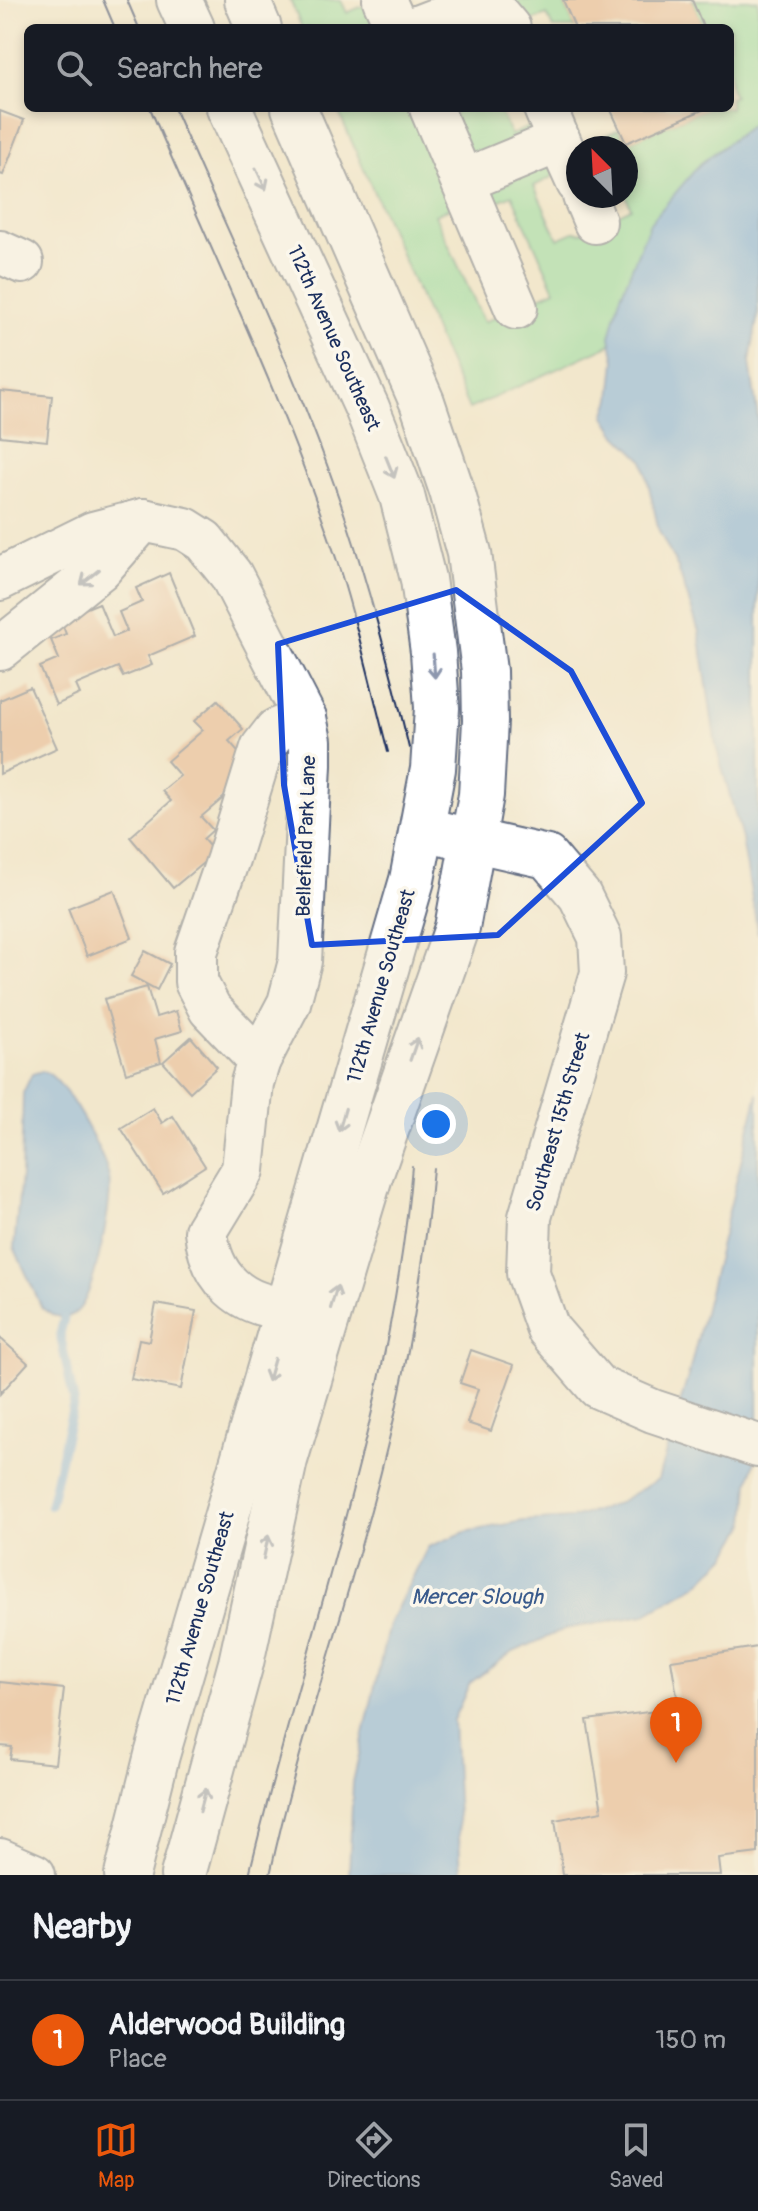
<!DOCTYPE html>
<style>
:root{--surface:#171b24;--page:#242831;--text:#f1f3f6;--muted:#9ea1a6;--line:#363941;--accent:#ea580c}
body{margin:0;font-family:Pangolin,sans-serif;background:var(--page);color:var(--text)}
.compass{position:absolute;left:566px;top:136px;width:72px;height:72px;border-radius:50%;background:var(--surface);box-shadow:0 4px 12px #0003;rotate:336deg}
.you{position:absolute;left:436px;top:1124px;width:28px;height:28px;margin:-20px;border:6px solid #fff;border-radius:50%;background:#1a73e8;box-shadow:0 0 0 12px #1a73e833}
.badge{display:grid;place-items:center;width:52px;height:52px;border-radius:50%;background:var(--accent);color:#fff;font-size:26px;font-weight:700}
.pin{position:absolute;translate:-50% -66px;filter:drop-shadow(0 2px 4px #0008)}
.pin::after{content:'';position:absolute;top:42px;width:28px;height:24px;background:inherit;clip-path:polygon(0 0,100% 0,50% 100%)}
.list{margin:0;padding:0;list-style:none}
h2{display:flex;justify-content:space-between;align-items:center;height:104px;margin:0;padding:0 32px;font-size:34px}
h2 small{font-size:26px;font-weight:400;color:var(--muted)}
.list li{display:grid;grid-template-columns:52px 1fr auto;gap:24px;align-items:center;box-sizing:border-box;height:120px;padding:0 32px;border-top:2px solid var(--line)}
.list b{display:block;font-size:30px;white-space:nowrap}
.list p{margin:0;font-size:26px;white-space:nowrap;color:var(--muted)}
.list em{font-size:26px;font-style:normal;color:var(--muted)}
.icon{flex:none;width:44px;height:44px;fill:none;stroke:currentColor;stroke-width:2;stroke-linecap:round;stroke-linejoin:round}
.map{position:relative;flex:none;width:758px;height:1875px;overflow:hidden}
.search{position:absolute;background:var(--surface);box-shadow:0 4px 12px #0003;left:24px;right:24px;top:24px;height:88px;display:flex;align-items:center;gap:20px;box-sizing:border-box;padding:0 28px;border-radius:12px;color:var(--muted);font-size:30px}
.sheet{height:224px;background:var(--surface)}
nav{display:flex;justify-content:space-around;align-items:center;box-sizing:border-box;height:112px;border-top:2px solid var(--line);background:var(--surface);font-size:22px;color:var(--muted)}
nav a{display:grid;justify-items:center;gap:4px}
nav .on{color:var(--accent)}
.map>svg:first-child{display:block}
.green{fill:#89dc9d;stroke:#52867e;stroke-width:2}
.water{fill:#72abe2;stroke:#466da0;stroke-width:2}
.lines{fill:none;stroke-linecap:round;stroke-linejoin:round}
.stream{stroke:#72abe2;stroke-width:9}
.building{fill:#e6af88}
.minor-casing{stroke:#666f84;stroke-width:46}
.major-casing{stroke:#666f84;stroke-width:48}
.minor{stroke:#fff;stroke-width:42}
.major{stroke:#fff;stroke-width:44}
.tram{stroke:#1b2f5e;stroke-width:2}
.oneway{stroke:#8d97ae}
.marked{fill:none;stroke:#1d4ed8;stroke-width:6;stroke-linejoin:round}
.labels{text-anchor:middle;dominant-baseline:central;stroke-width:7;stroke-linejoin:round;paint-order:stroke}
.street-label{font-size:20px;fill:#1b2f5e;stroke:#fbf7ec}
.water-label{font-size:22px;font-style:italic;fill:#395a8c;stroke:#fbf7ec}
</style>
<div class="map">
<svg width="758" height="1875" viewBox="0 0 758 1875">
<rect width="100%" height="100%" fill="#fbf7ec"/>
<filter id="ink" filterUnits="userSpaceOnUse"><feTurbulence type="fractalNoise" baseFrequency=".0125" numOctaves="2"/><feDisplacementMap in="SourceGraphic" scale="16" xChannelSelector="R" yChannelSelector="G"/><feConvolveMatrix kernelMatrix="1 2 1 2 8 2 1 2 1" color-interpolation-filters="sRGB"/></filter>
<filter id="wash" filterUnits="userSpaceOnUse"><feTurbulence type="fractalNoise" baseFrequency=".006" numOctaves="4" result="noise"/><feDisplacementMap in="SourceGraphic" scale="32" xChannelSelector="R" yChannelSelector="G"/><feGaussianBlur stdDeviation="1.8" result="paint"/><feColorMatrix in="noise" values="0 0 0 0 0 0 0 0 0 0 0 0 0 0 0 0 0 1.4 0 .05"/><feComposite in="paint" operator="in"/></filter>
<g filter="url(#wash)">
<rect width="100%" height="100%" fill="#f2e7cc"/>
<g class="green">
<polygon points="290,0 341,0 347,13 369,3 380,28 302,28"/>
<polygon points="503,0 563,0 575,28 553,28 547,15 528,22"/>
<polygon points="692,0 758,0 758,120 700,164 610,336 612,344 469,409 337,108 415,108 454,206 435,215 484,322 555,290 512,195 496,202 487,194 545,162 554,173 552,177 534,186 558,239 576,231 580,233 631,208 626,196 626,148 583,148 584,145 619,129 626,143 707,108 730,108 730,98 734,96 730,87 730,28 704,28"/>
<polygon points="463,108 498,108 511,135 530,126 536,127 485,159 470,153 454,116 456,111"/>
</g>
<g class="water">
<polygon points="758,120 758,313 750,362 758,420 758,934 742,839 716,746 699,632 678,568 659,531 643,460 617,435 605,416 611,399 615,360 610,337 619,300 650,223 700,164"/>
<path d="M42,1071C63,1074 105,1155 109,1177C113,1202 95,1288 80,1308C76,1314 70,1316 64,1318L52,1315L42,1308L14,1247L21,1175L23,1093L32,1074Z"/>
<polygon points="758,1093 758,1450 749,1482 746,1524 726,1557 698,1584 644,1615 565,1629 511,1653 470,1683 453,1720 461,1875 349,1875 353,1782 389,1624 428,1547 465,1532 524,1521 572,1518 614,1505 658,1479 689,1373"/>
</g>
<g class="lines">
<polyline class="stream" points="50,1505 74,1401 60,1334 64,1318"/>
</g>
<g id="blocks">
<g class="building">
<polygon points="563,0 692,0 704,28 575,28"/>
<polygon points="610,108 707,108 626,143"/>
<polygon points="0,111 24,120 3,175 0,174"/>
<polygon points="0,391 52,396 47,441 0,436"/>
<polygon points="169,573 195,636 148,656 152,665 123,677 118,667 76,685 80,694 56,705 40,667 59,659 51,640 66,634 60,619 99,603 113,637 127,631 119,612 142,602 136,588"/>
<polygon points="30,687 57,748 0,774 0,700"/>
<polygon points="218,700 243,729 229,741 245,759 244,780 201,817 213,830 203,839 215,853 173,888 130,837 171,801 162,791 180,776 167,761 203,730 194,721"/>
<polygon points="114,890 132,938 87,956 68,908"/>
<polygon points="145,951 170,964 157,990 131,976"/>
<polygon points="147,987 156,1017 176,1011 182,1031 155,1039 161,1062 126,1073 104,999"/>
<polygon points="191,1037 217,1067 190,1092 163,1062"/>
<polygon points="153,1108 162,1123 173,1116 205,1166 163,1193 121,1128"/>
<polygon points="156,1304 196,1311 181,1389 131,1379 139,1339 149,1341"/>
<polygon points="0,1338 28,1363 0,1394"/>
<polygon points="471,1350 514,1365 491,1431 467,1423 478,1389 460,1383"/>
<polygon points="758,1647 758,1853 718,1858 720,1875 563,1875 555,1820 602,1811 587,1720 679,1708 671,1660"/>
<polygon points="0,1682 64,1689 55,1764 10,1759 12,1747 0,1746"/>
</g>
</g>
</g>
<g filter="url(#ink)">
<use href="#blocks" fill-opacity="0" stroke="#666f84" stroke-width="2"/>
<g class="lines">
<defs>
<g id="minor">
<polyline points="384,0 397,28"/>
<polyline points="414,28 471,6 493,9 509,28"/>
<polyline points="431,108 516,308"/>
<polyline points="559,141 578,183"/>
<polyline points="463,181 559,141 545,108"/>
<polyline points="584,196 595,222"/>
<polyline points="0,252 22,262"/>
<path d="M0,579L93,533L143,520L185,529L204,541L231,575L305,718L310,741V765L300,961L289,1003L259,1060L252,1083L243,1170L206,1231C210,1278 241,1307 289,1308"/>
<polyline points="0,649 100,569 143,520"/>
<polyline points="423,829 547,857 580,896 600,937 602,973 530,1217 528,1273 548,1329 598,1387 653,1411 758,1446"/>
<polyline points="259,1060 210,1009 196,982 196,952 228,859 262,748 276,730 305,718"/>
<polyline points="0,1860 34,1875"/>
</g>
<g id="major">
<polyline points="179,0 192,28"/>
<polyline points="247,0 259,28"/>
<polyline points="127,1875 157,1755 412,880 433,769 437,708 433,652 423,579 402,496 367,408 229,108"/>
<polyline points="183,1875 241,1663 285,1460 370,1176 457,928 481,795 485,721 484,671 469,553 452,491 422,402 294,108"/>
</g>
</defs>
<use href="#minor" class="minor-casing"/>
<use href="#major" class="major-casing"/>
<use href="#minor" class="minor"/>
<use href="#major" class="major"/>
<g class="tram">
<polyline points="103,0 115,28"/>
<polyline points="127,0 139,28"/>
<path d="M150,108C214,257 285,404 336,558C357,621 371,687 388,752"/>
<path d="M174,108C232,242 300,380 346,519C371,594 391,671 409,748"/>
<path d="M249,1875C305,1639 392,1409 412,1166"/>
<path d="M270,1875C299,1739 347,1607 381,1472C407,1372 424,1271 433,1168"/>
</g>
</g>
<defs><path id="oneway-shaft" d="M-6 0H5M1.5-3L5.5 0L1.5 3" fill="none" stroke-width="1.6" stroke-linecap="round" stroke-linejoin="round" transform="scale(2)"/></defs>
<g class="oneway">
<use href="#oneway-shaft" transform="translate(261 179) rotate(65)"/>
<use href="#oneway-shaft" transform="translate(390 467) rotate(68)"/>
<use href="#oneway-shaft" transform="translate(90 577) rotate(141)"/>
<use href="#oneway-shaft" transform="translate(434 666) rotate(86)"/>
<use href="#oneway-shaft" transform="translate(414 1049) rotate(-71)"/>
<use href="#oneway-shaft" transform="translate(342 1120) rotate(106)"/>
<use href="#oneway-shaft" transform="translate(334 1297) rotate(-73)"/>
<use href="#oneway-shaft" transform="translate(271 1370) rotate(106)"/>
<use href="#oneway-shaft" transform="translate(266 1547) rotate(-78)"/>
<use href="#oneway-shaft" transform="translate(203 1800) rotate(-75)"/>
</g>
</g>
<path d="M0 0H758V1875H0ZM456,590L571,671L642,803L498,935L312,945L284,785L278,644Z" fill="#f2e7cc" fill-opacity=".55" fill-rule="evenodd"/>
<path class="marked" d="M456,590L571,671L642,803L498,935L312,945L284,785L278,644Z"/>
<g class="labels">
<g class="street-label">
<text transform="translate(334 338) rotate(66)">112th Avenue Southeast</text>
<text transform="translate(306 836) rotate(-88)">Bellefield Park Lane</text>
<text transform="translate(381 986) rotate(-74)">112th Avenue Southeast</text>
<text transform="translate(558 1122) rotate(-74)">Southeast 15th Street</text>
<text transform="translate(200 1608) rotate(-74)">112th Avenue Southeast</text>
</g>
<g class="water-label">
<text x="477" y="1597">Mercer Slough</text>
</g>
</g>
</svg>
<svg class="compass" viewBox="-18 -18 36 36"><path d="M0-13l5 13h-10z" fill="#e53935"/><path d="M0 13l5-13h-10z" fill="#9ea1a6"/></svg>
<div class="you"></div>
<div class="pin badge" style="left:676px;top:1763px">1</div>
<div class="search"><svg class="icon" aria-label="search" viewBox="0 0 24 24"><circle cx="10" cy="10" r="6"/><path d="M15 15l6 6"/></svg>Search here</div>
</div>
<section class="sheet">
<h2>Nearby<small></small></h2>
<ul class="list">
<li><span class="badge">1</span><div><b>Alderwood Building</b><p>Place</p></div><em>150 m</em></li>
</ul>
</section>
<nav>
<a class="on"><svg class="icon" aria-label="map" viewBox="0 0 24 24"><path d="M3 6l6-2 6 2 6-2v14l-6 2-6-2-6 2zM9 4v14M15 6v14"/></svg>Map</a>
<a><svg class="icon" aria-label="directions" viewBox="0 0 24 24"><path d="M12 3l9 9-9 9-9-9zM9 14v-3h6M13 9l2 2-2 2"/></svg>Directions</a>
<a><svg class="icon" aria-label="saved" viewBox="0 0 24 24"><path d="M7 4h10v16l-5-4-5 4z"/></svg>Saved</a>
</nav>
